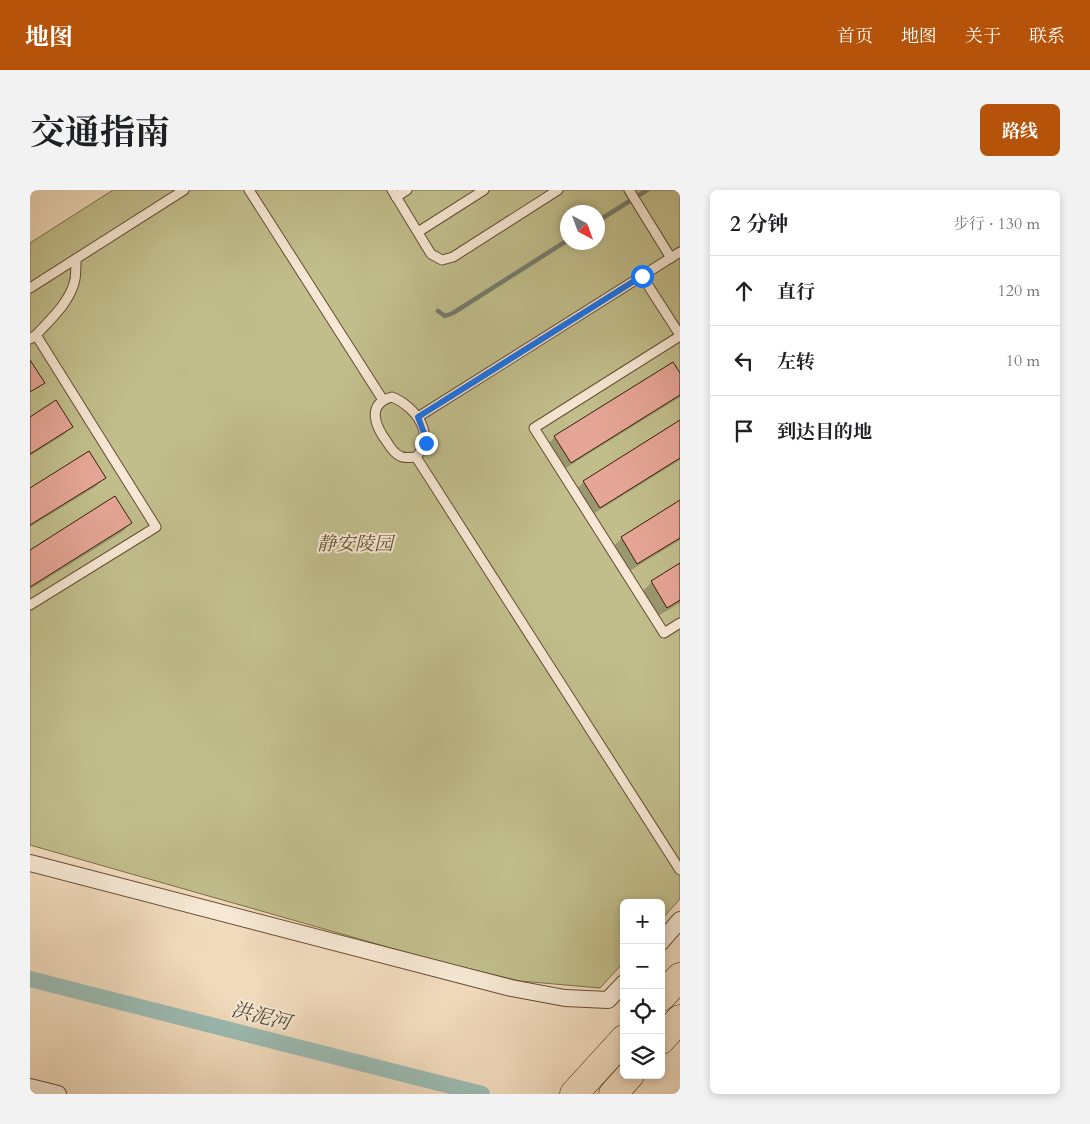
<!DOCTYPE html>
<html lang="zh">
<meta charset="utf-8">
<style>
:root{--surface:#fff;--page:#f2f2f2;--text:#202124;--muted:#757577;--line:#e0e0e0;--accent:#b45309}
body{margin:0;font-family:Cardo,"Noto Serif SC",serif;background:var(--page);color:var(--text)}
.controls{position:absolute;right:15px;bottom:15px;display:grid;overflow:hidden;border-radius:8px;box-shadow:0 2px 8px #0003}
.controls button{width:45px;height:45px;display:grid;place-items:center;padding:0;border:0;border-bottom:1px solid var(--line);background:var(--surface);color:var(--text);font:25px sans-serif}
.compass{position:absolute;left:530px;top:15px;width:45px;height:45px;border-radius:50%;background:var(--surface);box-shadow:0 2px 8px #0003;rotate:139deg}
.stop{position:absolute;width:15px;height:15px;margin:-11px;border:4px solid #1a73e8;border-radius:50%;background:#fff}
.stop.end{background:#1a73e8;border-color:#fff;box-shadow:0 1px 5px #0008}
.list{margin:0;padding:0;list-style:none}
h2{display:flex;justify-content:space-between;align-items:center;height:65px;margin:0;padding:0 20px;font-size:21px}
h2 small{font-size:16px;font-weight:400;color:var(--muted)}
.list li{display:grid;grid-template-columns:32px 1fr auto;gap:15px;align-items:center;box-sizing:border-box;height:70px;padding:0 20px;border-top:1px solid var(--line)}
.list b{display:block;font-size:19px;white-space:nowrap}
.list em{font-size:16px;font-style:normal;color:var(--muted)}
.icon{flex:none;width:28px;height:28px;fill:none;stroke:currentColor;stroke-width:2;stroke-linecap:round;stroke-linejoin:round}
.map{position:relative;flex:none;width:650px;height:904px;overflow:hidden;border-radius:8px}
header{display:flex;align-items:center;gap:30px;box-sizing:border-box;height:70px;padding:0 25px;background:var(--accent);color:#fff}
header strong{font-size:24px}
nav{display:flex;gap:28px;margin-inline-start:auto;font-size:18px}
.intro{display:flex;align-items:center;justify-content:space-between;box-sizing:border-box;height:120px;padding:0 30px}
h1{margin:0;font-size:35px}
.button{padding:12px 22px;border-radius:8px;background:var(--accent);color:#fff;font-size:18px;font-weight:700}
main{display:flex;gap:30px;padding:0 30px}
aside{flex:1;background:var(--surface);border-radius:8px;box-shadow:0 2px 8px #0003}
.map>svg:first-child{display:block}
.green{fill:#c1be8c;stroke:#7d6e49;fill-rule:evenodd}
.shadow{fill:#0003}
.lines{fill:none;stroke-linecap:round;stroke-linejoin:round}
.stream{stroke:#747c6d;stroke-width:4.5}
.canal{stroke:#9bbbb2;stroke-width:16}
.building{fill:#e6a697;stroke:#391e06}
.lane-casing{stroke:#674d34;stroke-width:11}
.street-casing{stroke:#674d34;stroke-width:18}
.highway-casing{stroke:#391e06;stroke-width:29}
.lane{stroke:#f6e8d4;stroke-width:9}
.street{stroke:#f6e8d4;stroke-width:16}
.highway{stroke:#f1dbbd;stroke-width:28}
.route{stroke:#1a73e8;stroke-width:6}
.labels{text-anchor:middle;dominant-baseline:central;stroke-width:4;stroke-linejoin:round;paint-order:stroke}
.park-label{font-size:19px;font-style:italic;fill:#624e2e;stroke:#f6e8d4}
.water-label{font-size:20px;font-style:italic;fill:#564d3a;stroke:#f6e8d4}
</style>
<header>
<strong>地图</strong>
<nav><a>首页</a><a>地图</a><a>关于</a><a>联系</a></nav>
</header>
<div class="intro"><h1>交通指南</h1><a class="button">路线</a></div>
<main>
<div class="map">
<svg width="650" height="904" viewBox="0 0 650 904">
<rect width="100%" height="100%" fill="#f1dbbd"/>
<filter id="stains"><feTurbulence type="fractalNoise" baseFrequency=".004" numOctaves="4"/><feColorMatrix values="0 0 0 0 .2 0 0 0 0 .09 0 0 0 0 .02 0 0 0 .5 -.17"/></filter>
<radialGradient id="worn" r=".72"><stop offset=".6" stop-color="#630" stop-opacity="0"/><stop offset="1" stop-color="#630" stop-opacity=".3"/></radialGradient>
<path class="green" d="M83,0H650V709L631,730V713H594V772L570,798L490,791L403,770L0,655V53ZM538,22H568V52H538Z"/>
<g class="shadow">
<polygon points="650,185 650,207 531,281 516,256 525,247"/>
<polygon points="0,228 42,237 33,245 0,266"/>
<polygon points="650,232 650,270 560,326 545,300 554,292"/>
<polygon points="74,288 65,297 0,337 0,299"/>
<polygon points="650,312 650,350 598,382 583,357 592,348"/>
<polygon points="101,333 92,342 0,399 0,361"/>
<polygon points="650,374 650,413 628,426 613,401 622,392"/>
</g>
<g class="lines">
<g class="stream">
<polyline points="568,31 617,0"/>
<polyline points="408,121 415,126 423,123 538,50"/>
</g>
<polyline class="canal" points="0,789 452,904"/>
</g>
<g class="building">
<polygon points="0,170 15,193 0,202"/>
<polygon points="643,172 650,183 650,205 541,273 524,246"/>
<polygon points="26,210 43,237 0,264 0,227"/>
<polygon points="650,230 650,268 570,318 553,291"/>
<polygon points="59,261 76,288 0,335 0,298"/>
<polygon points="85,306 102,333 0,397 0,360"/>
<polygon points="650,310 650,348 607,374 591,347"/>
<polygon points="650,373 650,410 637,418 621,391"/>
</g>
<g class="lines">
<defs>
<g id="lane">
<polyline points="219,0 353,210"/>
<polyline points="362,0 401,64 412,70 423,67 528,0"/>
<polyline points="599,0 641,68"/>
<polyline points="366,7 377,0"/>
<polyline points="388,42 454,0"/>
<polyline points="612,86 650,145"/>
<polyline points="0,98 154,0"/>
<path d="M6,145C21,129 41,111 45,89C46,82 46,75 46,69"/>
<polyline points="650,146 504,238 634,443 650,433"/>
<polyline points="0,149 6,145 126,337 0,415"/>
<path d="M362,207C385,216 407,245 386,267C382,267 375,269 370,266C365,264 360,257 357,252C345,236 336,214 362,207Z"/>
<polyline points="388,227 650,62"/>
<polyline points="386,267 650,680"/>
</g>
<g id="street">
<polyline points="0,673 481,798 535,808 578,810 594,793"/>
<polyline points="631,752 650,730"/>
<polyline points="0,897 28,904"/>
</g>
<g id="highway">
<polyline points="631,807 650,787"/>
<polyline points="631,850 650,829"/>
<polyline points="544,904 594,849"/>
<polyline points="583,904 600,885"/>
</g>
</defs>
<use href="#lane" class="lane-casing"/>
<use href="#street" class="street-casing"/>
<use href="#highway" class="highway-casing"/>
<use href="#lane" class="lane"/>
<use href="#street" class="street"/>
<use href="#highway" class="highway"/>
</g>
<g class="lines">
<polyline class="route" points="396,253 394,243 388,227 612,86"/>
</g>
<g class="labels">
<g class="park-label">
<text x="325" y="354">静安陵园</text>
</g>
<g class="water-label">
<text transform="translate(231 826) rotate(14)">洪泥河</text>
</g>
</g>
<rect width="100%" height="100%" filter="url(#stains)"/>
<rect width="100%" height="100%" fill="url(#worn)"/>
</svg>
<div class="controls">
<button>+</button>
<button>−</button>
<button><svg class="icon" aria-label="locate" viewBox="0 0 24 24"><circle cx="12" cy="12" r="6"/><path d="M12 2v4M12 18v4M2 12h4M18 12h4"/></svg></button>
<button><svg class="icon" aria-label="layers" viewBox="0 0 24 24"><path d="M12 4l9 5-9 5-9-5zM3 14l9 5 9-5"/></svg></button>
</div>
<svg class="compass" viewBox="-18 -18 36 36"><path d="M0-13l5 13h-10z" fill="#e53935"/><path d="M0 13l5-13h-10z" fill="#757577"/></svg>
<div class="stop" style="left:612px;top:86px"></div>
<div class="stop end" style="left:396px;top:253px"></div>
</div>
<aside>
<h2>2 分钟<small>步行 · 130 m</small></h2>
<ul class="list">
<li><svg class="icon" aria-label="ahead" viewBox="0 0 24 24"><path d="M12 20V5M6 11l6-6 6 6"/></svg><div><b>直行</b></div><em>120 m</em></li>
<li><svg class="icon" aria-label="left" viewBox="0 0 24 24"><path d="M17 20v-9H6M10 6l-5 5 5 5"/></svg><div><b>左转</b></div><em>10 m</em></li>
<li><svg class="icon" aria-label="arrive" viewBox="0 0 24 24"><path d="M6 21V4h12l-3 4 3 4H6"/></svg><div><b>到达目的地</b></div></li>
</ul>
</aside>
</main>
